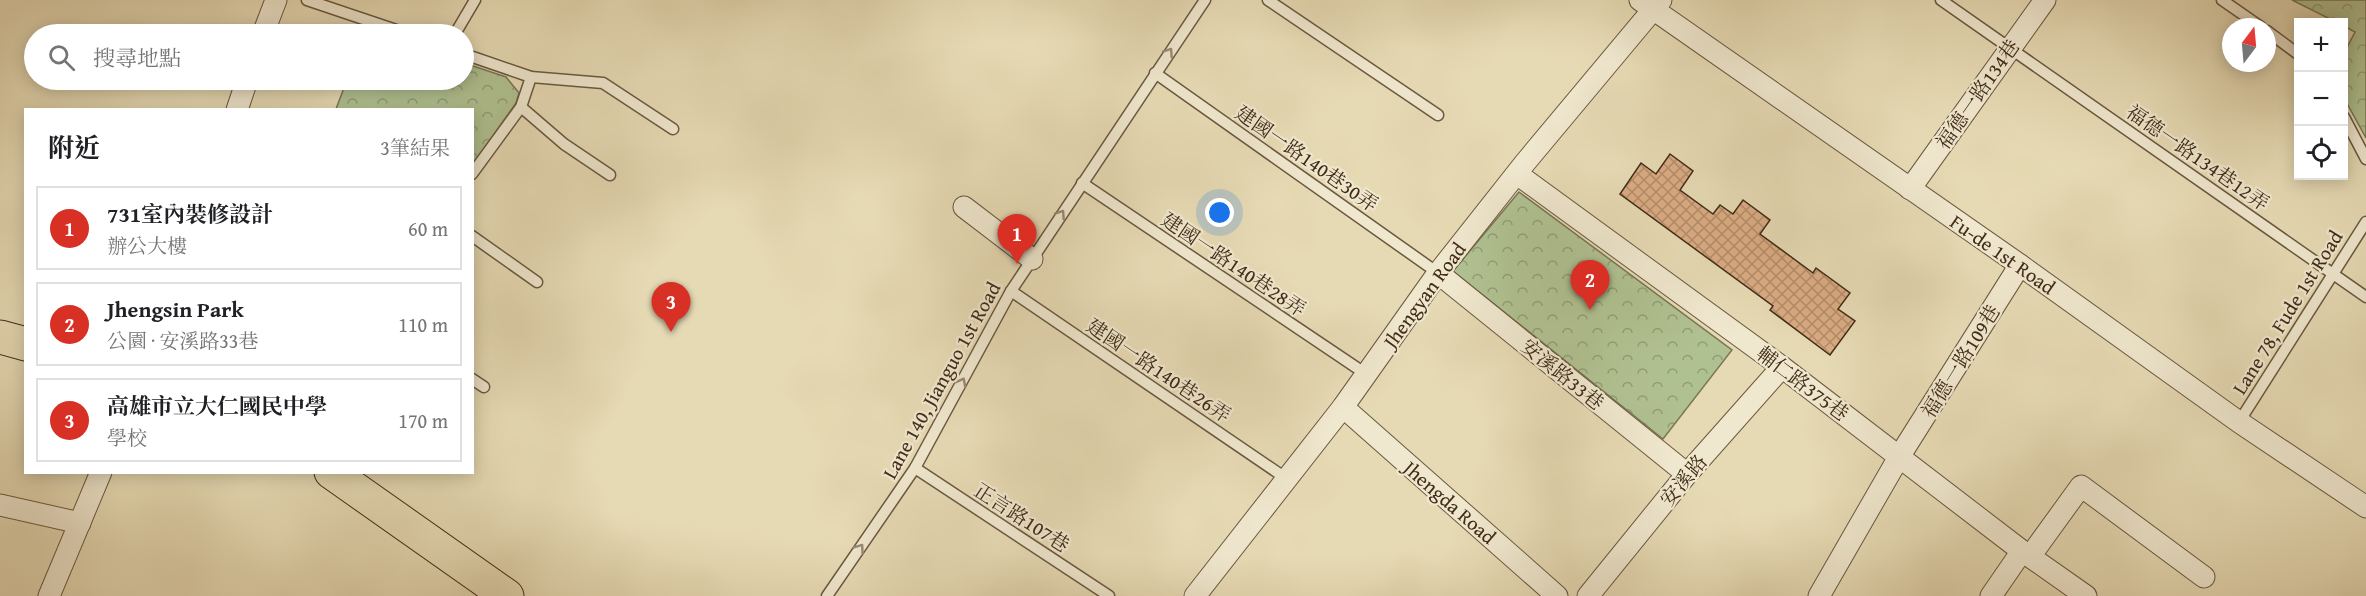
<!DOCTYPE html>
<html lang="zh-TW">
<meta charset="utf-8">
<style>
:root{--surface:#fff;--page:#f6f6f6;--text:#202124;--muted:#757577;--line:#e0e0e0;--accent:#d93025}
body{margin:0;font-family:"Gentium Book Plus","Noto Serif TC",serif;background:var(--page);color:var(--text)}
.controls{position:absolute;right:18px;top:18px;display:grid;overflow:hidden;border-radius:0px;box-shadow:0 3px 15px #0003}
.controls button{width:54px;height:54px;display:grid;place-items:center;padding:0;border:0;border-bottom:2px solid var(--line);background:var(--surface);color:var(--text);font:30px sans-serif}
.compass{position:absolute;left:2222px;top:18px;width:54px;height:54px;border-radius:50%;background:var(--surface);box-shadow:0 3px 15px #0003;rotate:16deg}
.you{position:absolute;left:1220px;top:213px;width:21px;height:21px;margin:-15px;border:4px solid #fff;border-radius:50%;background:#1a73e8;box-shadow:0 0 0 9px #1a73e833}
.badge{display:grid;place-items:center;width:39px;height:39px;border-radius:50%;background:var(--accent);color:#fff;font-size:20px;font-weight:700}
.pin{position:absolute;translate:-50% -50px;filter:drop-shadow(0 2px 3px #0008)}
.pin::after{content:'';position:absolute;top:32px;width:21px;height:18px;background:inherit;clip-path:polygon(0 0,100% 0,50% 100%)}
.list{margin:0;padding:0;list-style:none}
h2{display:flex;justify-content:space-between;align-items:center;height:78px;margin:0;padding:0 24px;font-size:26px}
h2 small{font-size:20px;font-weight:400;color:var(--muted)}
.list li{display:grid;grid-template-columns:39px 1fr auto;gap:18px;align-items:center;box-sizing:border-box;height:84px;margin:0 12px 12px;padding:0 12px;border:2px solid var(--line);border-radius:0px}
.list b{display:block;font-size:22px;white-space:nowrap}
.list p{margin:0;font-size:20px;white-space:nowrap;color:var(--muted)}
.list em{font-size:20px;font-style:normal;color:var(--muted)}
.icon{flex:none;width:33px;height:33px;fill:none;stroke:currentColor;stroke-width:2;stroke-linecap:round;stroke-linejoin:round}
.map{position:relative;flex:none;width:2366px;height:596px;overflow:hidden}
.search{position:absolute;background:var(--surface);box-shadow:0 3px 15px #0003;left:24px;top:24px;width:450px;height:66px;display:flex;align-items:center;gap:15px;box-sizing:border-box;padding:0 21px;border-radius:33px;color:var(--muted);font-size:22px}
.panel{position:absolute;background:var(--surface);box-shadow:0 3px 15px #0003;left:24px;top:108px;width:450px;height:366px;border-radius:0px}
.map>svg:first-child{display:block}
.park{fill:url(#park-crowns);stroke:#787654;stroke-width:1.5}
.building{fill:url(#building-cross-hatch);stroke:#402c18;stroke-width:1.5}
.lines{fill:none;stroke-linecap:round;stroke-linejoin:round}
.lane-casing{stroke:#6a583f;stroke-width:13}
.street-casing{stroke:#6a583f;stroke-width:23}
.primary-casing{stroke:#402c18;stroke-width:35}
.lane{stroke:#efe7ce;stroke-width:10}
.street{stroke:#efe7ce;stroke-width:21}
.primary{stroke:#e6dab4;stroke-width:33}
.oneway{stroke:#988a73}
.labels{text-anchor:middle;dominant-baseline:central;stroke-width:4.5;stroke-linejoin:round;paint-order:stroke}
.street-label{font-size:20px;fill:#402c18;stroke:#efe7ce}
</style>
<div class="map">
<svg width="2366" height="596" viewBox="0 0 2366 596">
<defs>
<pattern id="park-crowns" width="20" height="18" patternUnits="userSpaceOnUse" patternTransform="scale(1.5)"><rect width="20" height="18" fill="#b0c191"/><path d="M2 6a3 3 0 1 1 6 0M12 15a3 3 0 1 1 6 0" fill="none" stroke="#919d75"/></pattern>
<pattern id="building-cross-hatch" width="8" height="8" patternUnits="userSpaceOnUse" patternTransform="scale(1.5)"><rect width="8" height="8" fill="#dbac83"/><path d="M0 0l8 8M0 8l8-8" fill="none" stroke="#b38c6a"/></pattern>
</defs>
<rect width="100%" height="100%" fill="#e6dab4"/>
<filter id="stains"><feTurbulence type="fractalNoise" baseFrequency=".00333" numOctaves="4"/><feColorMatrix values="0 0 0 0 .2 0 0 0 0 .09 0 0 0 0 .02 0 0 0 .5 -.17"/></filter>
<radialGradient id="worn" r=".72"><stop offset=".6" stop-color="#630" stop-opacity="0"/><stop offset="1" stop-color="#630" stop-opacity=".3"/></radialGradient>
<g class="park">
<polygon points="2292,0 2366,0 2366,138 2344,98 2344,53 2355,32 2344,26 2344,22 2336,22"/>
<polygon points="464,63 506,77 519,93 516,103 473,164 472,110 336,109 347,80 464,80"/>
<polygon points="1519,192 1732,350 1663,439 1453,271"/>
</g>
<polygon class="building" points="1670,154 1693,171 1680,190 1713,214 1720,205 1733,214 1743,200 1770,220 1760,234 1813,273 1816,268 1850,293 1838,309 1855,321 1830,355 1770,310 1773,306 1620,194 1641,163 1656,174"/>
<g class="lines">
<defs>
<g id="lane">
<polyline points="307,0 408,34"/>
<polyline points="1268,0 1438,115"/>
<polyline points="1941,0 2366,297"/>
<polyline points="2222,0 2261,27"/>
<polyline points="2267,31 2298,54"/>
<polyline points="455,34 475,0"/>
<polyline points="464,54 531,77 603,83 673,129"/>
<polyline points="1155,73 1438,273"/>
<polyline points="521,107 564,144 610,175"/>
<polyline points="2344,117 2366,159"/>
<polyline points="472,174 521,107 531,77"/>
<polyline points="1082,183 1366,374"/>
<polyline points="472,236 537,282"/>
<polyline points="1011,291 1287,479"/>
<polyline points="472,379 484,387"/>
<polyline points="2239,422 2366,222"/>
<polyline points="915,468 1109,596"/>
<polyline points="827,596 915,468 1011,291 1205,0"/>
</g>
<g id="street">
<polyline points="1640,0 2020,265 2239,422 2366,507"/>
<polyline points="263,34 276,0"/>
<polyline points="237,110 247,80"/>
<polyline points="1517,174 1782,367 2022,551 2086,596"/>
<polyline points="1910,189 2045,0"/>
<polyline points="964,207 1032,259"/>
<polyline points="1438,273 1687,474"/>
<polyline points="1343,407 1557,596"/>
<polyline points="0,505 80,523"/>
<polyline points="2031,555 2081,486 2204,577"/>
<polyline points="49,596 101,472"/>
<polyline points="1195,596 1343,407 1438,273 1524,164 1661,0"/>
<polyline points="1588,596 1687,474 1782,367"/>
<polyline points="1819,596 1899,457 2020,265"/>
<polyline points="1991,596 2022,551"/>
</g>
<g id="primary">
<polyline points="0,337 26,344"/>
<polyline points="331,472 507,596"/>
</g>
</defs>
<use href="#lane" class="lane-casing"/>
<use href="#street" class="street-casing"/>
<use href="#primary" class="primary-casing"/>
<use href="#lane" class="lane"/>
<use href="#street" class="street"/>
<use href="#primary" class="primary"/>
</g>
<defs><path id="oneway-chevron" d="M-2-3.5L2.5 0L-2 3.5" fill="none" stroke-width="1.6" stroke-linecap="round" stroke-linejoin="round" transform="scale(1.5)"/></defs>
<g class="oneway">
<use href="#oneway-chevron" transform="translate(1169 52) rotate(-56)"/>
<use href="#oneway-chevron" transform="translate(1061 214) rotate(-56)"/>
<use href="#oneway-chevron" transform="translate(962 382) rotate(-62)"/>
<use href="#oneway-chevron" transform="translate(860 548) rotate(-55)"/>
</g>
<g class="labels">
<g class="street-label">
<text transform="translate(1977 94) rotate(-55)">福德一路134巷</text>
<text transform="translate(2198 157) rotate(35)">福德一路134巷12弄</text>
<text transform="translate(1307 158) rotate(35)">建國一路140巷30弄</text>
<text transform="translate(2003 254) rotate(35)">Fu-de 1st Road</text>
<text transform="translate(1234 264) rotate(34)">建國一路140巷28弄</text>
<text transform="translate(1424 295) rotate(-54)">Jhengyan Road</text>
<text transform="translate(2287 312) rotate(-58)">Lane 78, Fude 1st Road</text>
<text transform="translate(1960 361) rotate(-58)">福德一路109巷</text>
<text transform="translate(1159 370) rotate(34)">建國一路140巷26弄</text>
<text transform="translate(1563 374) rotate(39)">安溪路33巷</text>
<text transform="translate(941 380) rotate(-61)">Lane 140, Jianguo 1st Road</text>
<text transform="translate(1803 383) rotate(37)">輔仁路375巷</text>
<text transform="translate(1683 480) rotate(-50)">安溪路</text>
<text transform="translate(1450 502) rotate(41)">Jhengda Road</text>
<text transform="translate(1022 517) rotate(33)">正言路107巷</text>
</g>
</g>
<rect width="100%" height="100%" filter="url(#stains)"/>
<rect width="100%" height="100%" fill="url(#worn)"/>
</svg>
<div class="controls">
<button>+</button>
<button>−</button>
<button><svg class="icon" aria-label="locate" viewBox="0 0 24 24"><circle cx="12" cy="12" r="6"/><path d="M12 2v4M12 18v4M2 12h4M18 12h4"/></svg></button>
</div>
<svg class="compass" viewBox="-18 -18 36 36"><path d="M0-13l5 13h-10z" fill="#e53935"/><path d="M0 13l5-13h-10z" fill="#757577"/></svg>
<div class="you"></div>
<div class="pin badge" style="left:1017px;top:264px">1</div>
<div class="pin badge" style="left:1590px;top:310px">2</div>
<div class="pin badge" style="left:671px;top:332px">3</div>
<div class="search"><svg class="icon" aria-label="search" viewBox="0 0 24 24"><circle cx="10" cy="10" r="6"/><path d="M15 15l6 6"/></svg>搜尋地點</div>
<section class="panel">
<h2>附近<small>3筆結果</small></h2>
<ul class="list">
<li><span class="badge">1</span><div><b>731室內裝修設計</b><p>辦公大樓</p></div><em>60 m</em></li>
<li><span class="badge">2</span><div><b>Jhengsin Park</b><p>公園 · 安溪路33巷</p></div><em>110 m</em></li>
<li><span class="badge">3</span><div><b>高雄市立大仁國民中學</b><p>學校</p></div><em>170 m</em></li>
</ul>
</section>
</div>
